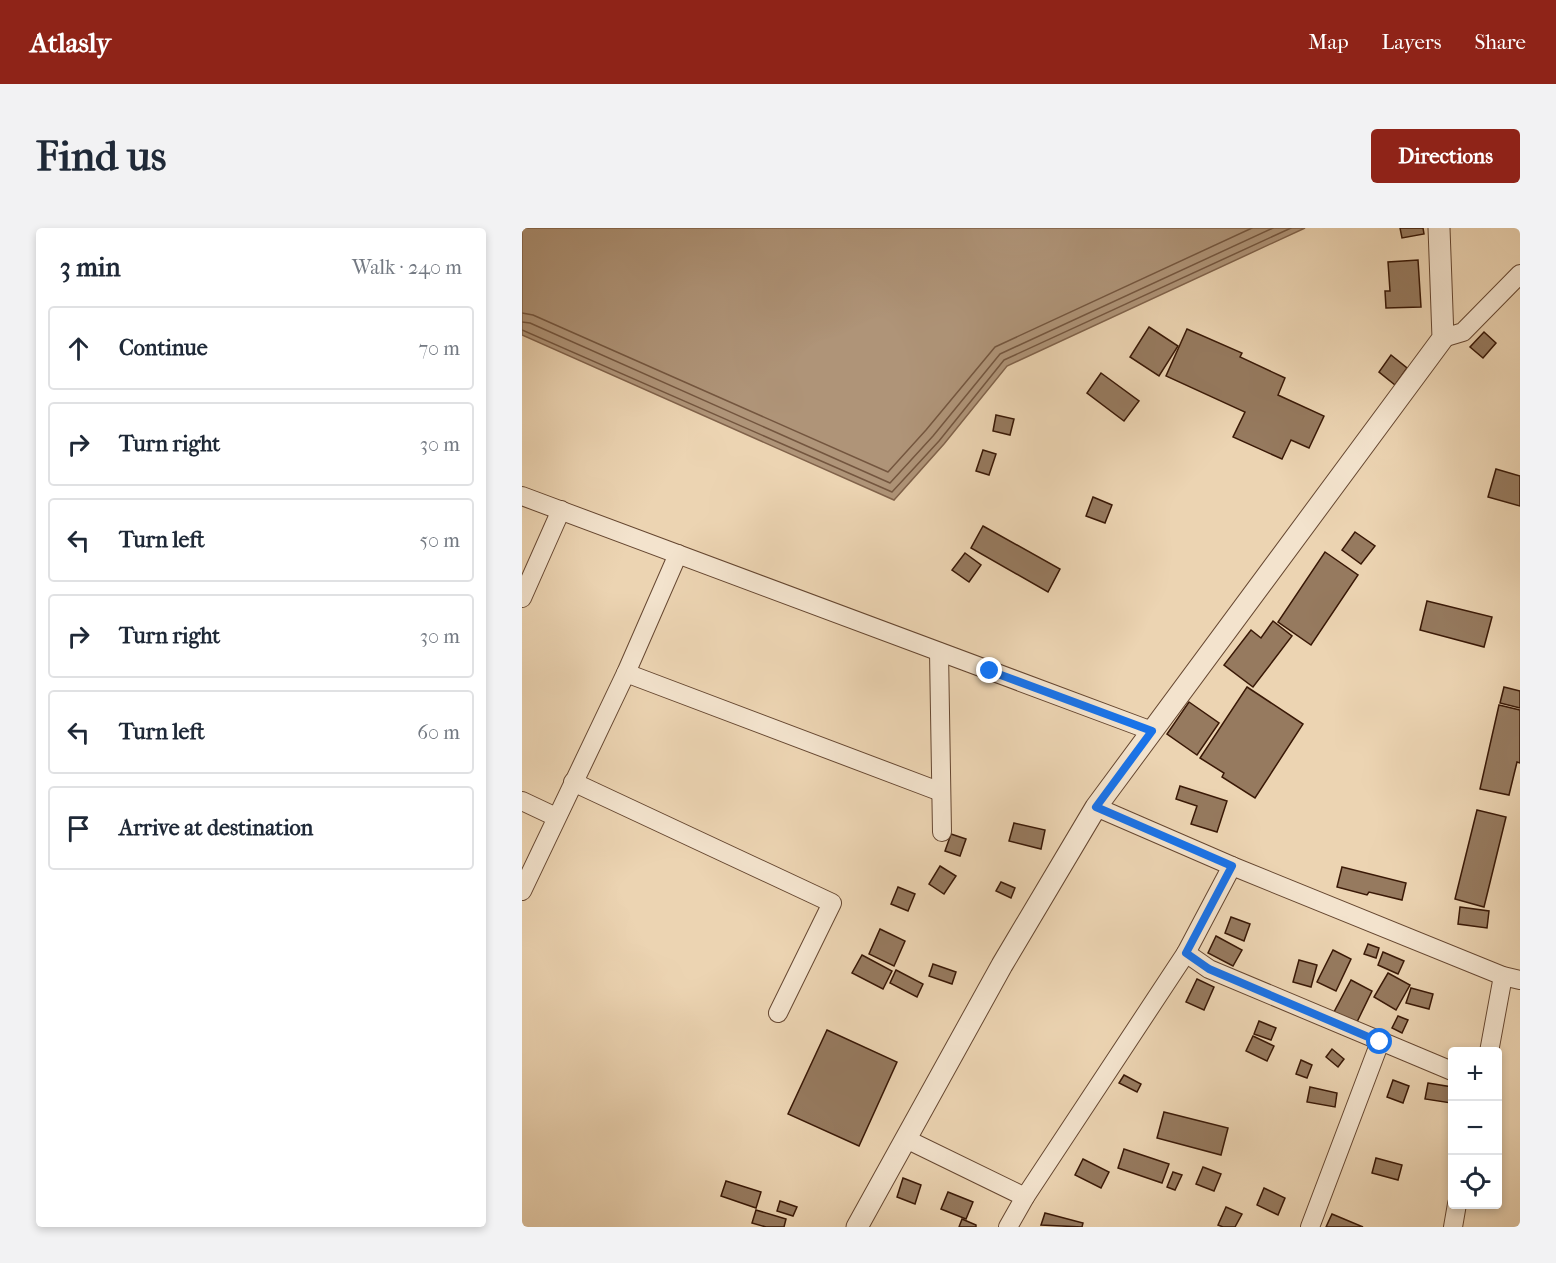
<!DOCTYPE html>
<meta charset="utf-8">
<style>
:root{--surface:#fff;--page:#f2f2f3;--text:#1f2937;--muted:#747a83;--line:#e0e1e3;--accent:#8f2418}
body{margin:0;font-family:"IM FELL French Canon",serif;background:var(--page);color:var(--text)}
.controls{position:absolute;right:18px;bottom:18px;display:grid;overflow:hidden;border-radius:6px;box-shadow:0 3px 9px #0003}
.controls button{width:54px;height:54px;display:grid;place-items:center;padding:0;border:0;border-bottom:2px solid var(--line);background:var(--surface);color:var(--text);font:30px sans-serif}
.stop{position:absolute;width:18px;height:18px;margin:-14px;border:4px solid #1a73e8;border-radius:50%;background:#fff}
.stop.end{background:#1a73e8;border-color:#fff;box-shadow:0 2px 6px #0008}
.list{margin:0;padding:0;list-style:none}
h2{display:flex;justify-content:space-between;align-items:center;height:78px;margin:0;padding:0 24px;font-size:26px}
h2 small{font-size:20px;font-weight:400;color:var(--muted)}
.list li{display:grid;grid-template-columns:39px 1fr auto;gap:18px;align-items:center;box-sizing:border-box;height:84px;margin:0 12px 12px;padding:0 12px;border:2px solid var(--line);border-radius:6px}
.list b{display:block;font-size:22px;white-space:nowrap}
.list em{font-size:20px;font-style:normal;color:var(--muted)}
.icon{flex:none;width:33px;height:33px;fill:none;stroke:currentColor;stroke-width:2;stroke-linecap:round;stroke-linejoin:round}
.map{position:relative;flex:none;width:998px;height:999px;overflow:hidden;border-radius:6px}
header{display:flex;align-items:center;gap:36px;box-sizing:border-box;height:84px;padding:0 30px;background:var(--accent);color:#fff}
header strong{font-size:28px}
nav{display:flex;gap:33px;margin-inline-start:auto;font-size:21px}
.intro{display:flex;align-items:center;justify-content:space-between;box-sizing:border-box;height:144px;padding:0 36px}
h1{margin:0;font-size:42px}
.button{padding:15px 27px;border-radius:6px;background:var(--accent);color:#fff;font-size:21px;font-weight:700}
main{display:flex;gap:36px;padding:0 36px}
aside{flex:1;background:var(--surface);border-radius:6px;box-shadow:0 3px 9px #0003}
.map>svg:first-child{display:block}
.water{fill:#af9478;stroke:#80624a;stroke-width:1.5}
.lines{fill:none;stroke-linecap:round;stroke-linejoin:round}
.shore{stroke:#74563f;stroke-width:1.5}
.building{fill:#967a5f;stroke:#391806;stroke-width:1.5}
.minor-casing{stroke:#664731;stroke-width:20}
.tertiary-casing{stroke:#664731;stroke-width:23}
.minor{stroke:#f3e3cd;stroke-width:18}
.tertiary{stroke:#f3e3cd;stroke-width:21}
.route{stroke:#1a73e8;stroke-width:8}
</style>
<header>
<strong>Atlasly</strong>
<nav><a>Map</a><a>Layers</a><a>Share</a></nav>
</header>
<div class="intro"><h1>Find us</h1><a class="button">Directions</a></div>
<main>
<aside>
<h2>3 min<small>Walk · 240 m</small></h2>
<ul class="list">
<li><svg class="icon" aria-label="ahead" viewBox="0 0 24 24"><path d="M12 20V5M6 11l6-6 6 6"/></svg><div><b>Continue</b></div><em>70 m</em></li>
<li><svg class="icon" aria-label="right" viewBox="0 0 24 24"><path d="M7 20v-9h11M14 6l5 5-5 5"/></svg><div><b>Turn right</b></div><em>30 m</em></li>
<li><svg class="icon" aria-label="left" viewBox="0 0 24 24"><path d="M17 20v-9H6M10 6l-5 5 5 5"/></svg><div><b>Turn left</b></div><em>50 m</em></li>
<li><svg class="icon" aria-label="right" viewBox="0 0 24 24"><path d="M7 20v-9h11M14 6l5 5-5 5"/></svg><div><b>Turn right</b></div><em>30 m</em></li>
<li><svg class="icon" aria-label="left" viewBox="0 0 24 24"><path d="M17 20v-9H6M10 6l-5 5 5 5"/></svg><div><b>Turn left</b></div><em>60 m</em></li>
<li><svg class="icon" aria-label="arrive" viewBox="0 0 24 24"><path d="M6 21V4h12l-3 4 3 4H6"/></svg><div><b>Arrive at destination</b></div></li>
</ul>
</aside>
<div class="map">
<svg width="998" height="999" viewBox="0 0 998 999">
<rect width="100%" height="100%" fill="#ecd4b2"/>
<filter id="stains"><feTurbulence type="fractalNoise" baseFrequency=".00333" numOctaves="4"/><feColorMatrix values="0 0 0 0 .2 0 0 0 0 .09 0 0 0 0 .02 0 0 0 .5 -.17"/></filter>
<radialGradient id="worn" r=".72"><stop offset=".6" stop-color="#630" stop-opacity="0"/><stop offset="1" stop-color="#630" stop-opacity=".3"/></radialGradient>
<polygon class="water" points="0,0 783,0 485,138 422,216 372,272 0,107"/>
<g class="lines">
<g class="shore">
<polyline points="0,85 11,87 366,244 404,202 473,119 730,0"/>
<polyline points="0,94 8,95 368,255 411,208 478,126 751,0"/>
<polyline points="0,102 370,264 417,213 482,132 769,0"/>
</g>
</g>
<g class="building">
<polygon points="878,0 901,0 902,6 880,10"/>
<polygon points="896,32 899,79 864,80 863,63 868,63 866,34"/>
<polygon points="627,99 656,118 637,148 608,129"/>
<polygon points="665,101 720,125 718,129 763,150 756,167 802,188 787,220 769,212 760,231 711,209 723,184 644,148"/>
<polygon points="962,104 974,115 961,130 948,119"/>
<polygon points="869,127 885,140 873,157 857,144"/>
<polygon points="579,145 617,173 602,193 565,165"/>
<polygon points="474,187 492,191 488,207 471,203"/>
<polygon points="461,222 474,226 467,247 454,243"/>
<polygon points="974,241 998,248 998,278 966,269"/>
<polygon points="571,269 590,277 583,295 564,288"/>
<polygon points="461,298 538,341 526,364 449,320"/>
<polygon points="833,304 853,318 839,336 820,322"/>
<polygon points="803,324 836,347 789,417 756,394"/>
<polygon points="443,325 459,337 447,354 430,342"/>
<polygon points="905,373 970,389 962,419 898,402"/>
<polygon points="751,393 770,408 731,459 702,437 729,402 739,410"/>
<polygon points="725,459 781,496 733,570 700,549 702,545 678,530"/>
<polygon points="982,459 998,463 998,480 978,475"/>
<polygon points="667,474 697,495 675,527 645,506"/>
<polygon points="977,477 998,482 998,535 995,534 987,567 958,561"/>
<polygon points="658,558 705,573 695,604 669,596 675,578 654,571"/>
<polygon points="955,582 984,589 962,679 933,671"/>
<polygon points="492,595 523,602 519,621 487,613"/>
<polygon points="429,606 444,611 438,628 423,623"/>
<polygon points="418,638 434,648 422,666 407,656"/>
<polygon points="820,639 884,655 880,672 847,664 845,667 815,659"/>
<polygon points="479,654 493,660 489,670 474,663"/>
<polygon points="376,659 393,666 386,683 369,676"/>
<polygon points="938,679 967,683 965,700 936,696"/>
<polygon points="709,689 728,696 722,713 703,705"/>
<polygon points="358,701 383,713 372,738 347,726"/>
<polygon points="694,708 720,722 711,738 686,725"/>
<polygon points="846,716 857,720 854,730 842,726"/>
<polygon points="811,722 829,731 814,763 795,754"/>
<polygon points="861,724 882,733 876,746 856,737"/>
<polygon points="340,727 370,743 361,761 330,745"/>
<polygon points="777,732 795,737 789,759 771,754"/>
<polygon points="411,736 434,744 430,756 407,748"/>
<polygon points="374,742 401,756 395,769 368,755"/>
<polygon points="866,745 888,757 874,782 852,769"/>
<polygon points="675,751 692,759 682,782 664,774"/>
<polygon points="829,752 850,763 834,796 812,784"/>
<polygon points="889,760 911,766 907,781 884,775"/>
<polygon points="876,788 886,792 880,805 870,800"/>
<polygon points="737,793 754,800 749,812 732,806"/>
<polygon points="305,802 375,834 337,918 266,886"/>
<polygon points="731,808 752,818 745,833 724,823"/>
<polygon points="810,821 822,831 816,839 804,829"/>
<polygon points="779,832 790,837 785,850 774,846"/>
<polygon points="602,847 619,856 615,864 597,855"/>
<polygon points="871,852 887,858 881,875 865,869"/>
<polygon points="906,855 930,859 929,875 903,871"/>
<polygon points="788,859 815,865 813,879 785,874"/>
<polygon points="642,884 706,900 699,927 635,910"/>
<polygon points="602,921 647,936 640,955 596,940"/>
<polygon points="854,930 880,937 876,952 850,945"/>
<polygon points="561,931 587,944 579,960 553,947"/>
<polygon points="681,939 699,946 692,963 674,956"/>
<polygon points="651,944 660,947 653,962 645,959"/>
<polygon points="381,950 399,957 393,976 375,969"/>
<polygon points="204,953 239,964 234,980 199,968"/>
<polygon points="742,960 763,970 756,987 735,977"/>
<polygon points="426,964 451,974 444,991 419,981"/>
<polygon points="258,973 275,979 271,988 255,983"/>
<polygon points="704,979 720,986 713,999 701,999 696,997"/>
<polygon points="234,982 264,991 262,999 244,999 230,995"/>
<polygon points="523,985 561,995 560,999 519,997"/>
<polygon points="810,986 841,999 804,999"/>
<polygon points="440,991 454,997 454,999 437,999"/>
</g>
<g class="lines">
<defs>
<g id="minor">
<polyline points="921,110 941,104 998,46"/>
<polyline points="0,268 630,503"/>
<polyline points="0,370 39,282"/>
<polyline points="417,424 420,604"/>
<polyline points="104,445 419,564"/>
<polyline points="51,554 310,675 256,785"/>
<polyline points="0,573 34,589"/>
<polyline points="574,579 710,638 981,748 998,752"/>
<polyline points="0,663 104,445 156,326"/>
<polyline points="664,725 687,741 930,843"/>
<polyline points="967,824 981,748"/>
<polyline points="384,911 503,969"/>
<polyline points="486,999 503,969 664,725 710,638"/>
<polyline points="788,999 858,814"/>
<polyline points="931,999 935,976"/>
</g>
<polyline id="tertiary" points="335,999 480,737 574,579 921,110 917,0"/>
</defs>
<use href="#minor" class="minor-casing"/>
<use href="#tertiary" class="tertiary-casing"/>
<use href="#minor" class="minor"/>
<use href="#tertiary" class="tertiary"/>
</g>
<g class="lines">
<polyline class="route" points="468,443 630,503 574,579 710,638 664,725 687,741 858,814"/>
</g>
<rect width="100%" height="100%" filter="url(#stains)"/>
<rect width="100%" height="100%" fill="url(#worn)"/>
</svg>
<div class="controls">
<button>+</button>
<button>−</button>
<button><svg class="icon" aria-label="locate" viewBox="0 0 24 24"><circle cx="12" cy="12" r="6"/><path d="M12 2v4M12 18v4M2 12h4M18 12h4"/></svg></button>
</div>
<div class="stop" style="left:858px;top:814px"></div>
<div class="stop end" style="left:468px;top:443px"></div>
</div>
</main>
